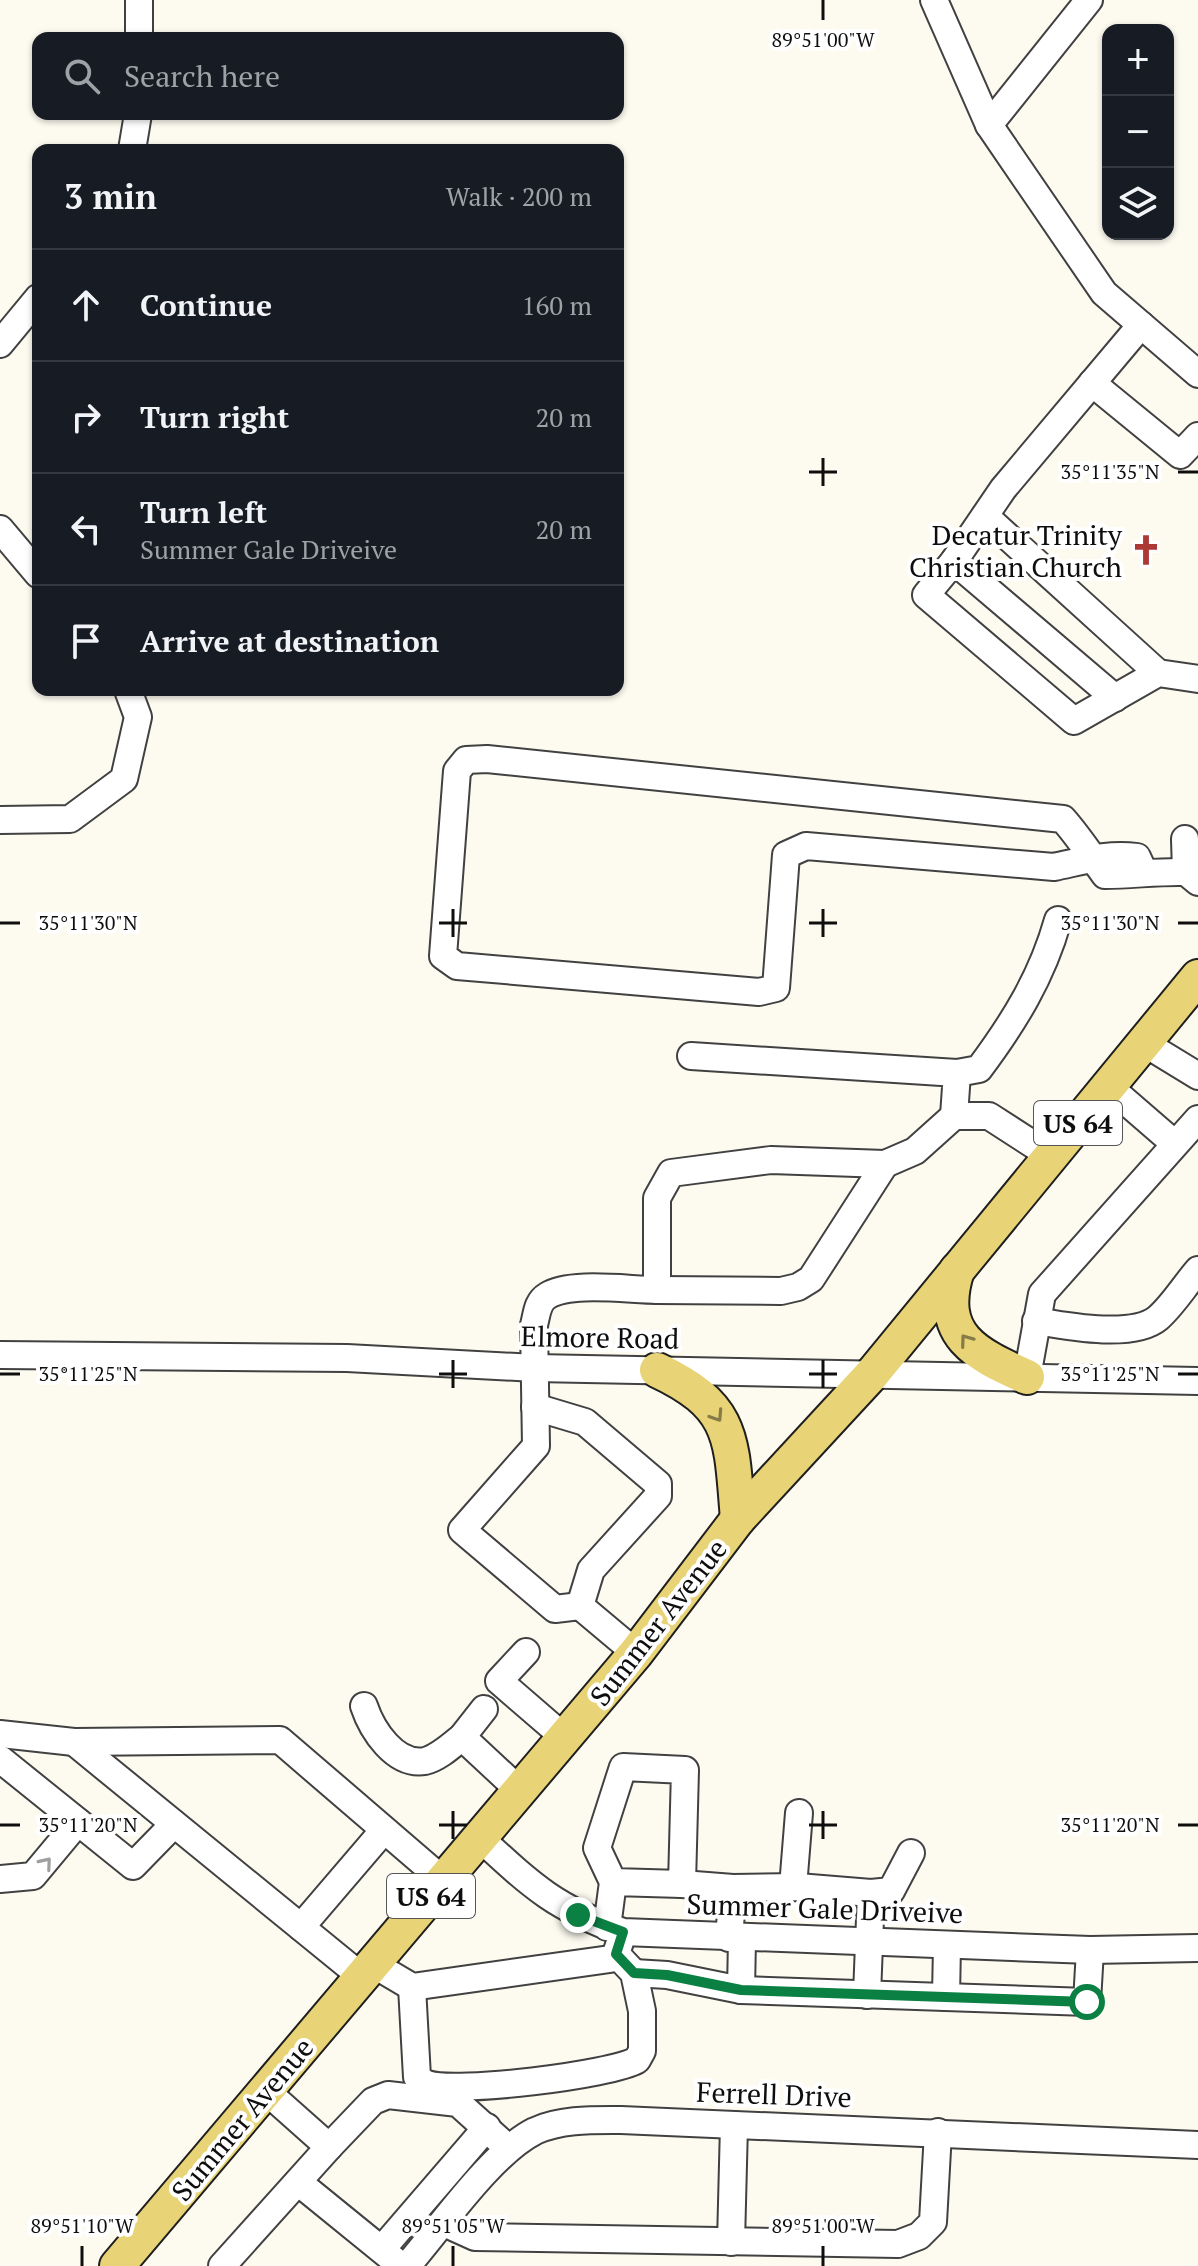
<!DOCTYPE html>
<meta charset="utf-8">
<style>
:root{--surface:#171b24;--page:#20242c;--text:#f1f3f6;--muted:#9ea1a6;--line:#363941}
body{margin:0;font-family:"PT Serif",serif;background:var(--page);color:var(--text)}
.controls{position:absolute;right:24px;top:24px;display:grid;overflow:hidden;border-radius:16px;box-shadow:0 2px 6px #0004}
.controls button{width:72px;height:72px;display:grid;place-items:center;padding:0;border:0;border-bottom:2px solid var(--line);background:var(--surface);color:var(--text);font:40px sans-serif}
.stop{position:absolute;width:24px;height:24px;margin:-18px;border:6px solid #0b8043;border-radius:50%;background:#fff}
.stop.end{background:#0b8043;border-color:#fff;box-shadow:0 2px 8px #0008}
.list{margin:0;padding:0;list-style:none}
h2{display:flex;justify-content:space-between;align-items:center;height:104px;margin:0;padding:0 32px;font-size:34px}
h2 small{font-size:26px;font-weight:400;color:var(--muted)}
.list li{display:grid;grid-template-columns:52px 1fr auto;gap:24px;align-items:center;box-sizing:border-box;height:112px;padding:0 32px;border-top:2px solid var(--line)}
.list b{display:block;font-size:30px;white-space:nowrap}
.list p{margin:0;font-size:26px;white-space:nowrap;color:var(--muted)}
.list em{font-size:26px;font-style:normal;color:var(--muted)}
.icon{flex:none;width:44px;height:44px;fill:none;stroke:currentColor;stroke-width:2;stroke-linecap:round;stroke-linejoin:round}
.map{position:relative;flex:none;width:1198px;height:2266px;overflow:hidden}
.search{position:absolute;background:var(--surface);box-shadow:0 2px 6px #0004;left:32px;top:32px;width:592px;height:88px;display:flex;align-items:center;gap:20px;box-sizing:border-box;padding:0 28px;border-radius:16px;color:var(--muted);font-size:30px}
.panel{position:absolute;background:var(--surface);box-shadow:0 2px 6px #0004;left:32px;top:144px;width:592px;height:552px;border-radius:16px}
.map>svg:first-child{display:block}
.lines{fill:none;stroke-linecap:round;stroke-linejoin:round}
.minor-casing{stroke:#414141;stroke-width:30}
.major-casing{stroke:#1f1f1f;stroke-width:38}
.minor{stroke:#fff;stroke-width:26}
.major{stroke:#e8d476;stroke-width:34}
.oneway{stroke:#867b47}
.oneway2{stroke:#9f9f9f}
.route{stroke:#0b8043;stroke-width:10}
.ticks{fill:none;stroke:#0e0e0e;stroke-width:3}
.labels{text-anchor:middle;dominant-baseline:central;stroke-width:8;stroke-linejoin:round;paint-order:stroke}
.shield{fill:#fff;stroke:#565656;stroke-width:2}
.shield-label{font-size:26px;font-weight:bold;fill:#0e0e0e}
.poi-label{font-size:28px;fill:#0e0e0e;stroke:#fff;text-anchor:end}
.street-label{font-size:28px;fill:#0e0e0e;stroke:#fff}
.ticks-label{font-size:20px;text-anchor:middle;fill:#0e0e0e;stroke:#fff;stroke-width:8;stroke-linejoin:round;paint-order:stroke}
</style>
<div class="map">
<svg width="1198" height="2266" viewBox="0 0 1198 2266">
<rect width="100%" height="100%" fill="#fdfbf0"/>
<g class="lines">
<defs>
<g id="minor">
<polyline points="934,0 989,125 1104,293 1198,374"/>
<polyline points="139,38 139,0"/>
<polyline points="989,125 1089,0"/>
<polyline points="132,150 138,114"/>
<polyline points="1141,325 1003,489 954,561 926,595 1074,721 1158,673 1198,679"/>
<polyline points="0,344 38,298"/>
<polyline points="1092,383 1180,455 1198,436"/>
<polyline points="985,516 1158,673"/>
<polyline points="0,529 38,574"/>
<polyline points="954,561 1115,698"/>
<polyline points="0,820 70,819 124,779 138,717 128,690"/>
<polyline points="1185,839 1186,872 1198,882"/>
<path d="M1143,870L1137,857C1107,853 1083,861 1054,867L806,846L786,855L776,988L759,992L457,966L443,956L457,771L466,760L487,759L1063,819C1079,837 1091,856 1105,875C1133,875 1158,871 1186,872"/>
<polyline points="1144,1043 1198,1076"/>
<polyline points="691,1056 957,1073 954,1116"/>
<path d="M957,1073L979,1069C1014,1022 1042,977 1058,920"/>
<polyline points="1108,1086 1175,1144"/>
<polyline points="657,1290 781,1291 798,1287 811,1279 885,1164"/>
<path d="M1036,1321C1066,1326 1133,1339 1158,1318C1173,1305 1185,1285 1198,1270"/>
<polyline points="0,1355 347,1358 535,1368 1198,1381"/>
<polyline points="1027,1377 1042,1294 1198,1119"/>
<polyline points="535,1407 585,1422 658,1484 658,1496 591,1570 580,1606"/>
<polyline points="526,1652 499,1681 565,1738"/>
<path d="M636,1653L580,1606L555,1609L462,1530L536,1446L534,1325C537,1314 537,1302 547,1296C570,1281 629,1290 657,1290V1198L671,1173L771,1160L885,1164L915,1151L954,1116H989L1051,1156"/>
<path d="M364,1706C372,1730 395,1766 425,1761C438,1758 451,1746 462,1737L520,1791"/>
<polyline points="0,1734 74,1742 280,1740 444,1881"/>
<polyline points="462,1737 484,1709"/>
<polyline points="74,1742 362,1977"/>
<polyline points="0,1759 133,1866 174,1824"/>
<path d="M480,1838C532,1886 555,1908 623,1932L1090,1950L1198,1948"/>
<polyline points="0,1879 33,1876 78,1822"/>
<polyline points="682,1884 733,1888 729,1938"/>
<polyline points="793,1887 799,1813"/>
<polyline points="733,1888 798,1887 871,1893 867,1995"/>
<polyline points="871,1893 891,1891 911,1853"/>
<polyline points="301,1927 384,1830"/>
<polyline points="607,1927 613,1882 597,1848 623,1767 685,1770 682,1884 613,1882"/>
<polyline points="373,1964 412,1987 610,1959 616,1954 621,1939"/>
<polyline points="634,1973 667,1975 741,1990 1087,2002 1090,1950"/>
<path d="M412,1987L417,2077C418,2078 425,2084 427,2084C455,2094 611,2075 637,2060L642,2051V2011L634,1973L616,1954"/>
<polyline points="741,1990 742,1939"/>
<polyline points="946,1997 947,1945"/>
<polyline points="329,2147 373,2101 388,2095 458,2103 508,2148"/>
<polyline points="298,2182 394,2260"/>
<polyline points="444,2223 475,2237 898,2244 919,2236 933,2222 938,2132"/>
<polyline points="731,2242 734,2125"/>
<polyline points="382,2249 487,2127"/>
<polyline points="222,2266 329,2147 266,2091"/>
<path d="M407,2266C441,2227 491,2153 535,2131C561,2119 593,2120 621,2120L1198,2145"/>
</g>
<g id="major">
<path d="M957,1270C936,1336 976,1354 1027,1377"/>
<path d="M657,1370C736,1407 731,1440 738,1519"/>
<polyline points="117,2266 636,1653 738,1519 872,1374 1198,977"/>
</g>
</defs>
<use href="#minor" class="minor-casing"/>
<use href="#major" class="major-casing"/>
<use href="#minor" class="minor"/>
<use href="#major" class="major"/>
</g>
<defs><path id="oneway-chevron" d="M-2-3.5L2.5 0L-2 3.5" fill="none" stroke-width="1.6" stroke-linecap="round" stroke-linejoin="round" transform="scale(2)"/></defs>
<g class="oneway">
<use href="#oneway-chevron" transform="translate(966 1340) rotate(-126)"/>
<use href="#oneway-chevron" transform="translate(717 1416) rotate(57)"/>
</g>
<use class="oneway2" href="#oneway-chevron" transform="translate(46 1863) rotate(-50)"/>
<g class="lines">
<polyline class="route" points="578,1915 623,1932 616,1954 634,1973 667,1975 741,1990 1087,2002"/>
</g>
<path class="ticks" d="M823,0V20M823,458V486M809,472H837M1178,472H1198M453,909V937M823,909V937M0,923H20M439,923H467M809,923H837M1178,923H1198M453,1360V1388M823,1360V1388M0,1374H20M439,1374H467M809,1374H837M1178,1374H1198M453,1811V1839M823,1811V1839M0,1825H20M439,1825H467M809,1825H837M1178,1825H1198M82,2246V2266M453,2246V2266M823,2246V2266"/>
<defs>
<symbol id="church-bare" viewBox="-9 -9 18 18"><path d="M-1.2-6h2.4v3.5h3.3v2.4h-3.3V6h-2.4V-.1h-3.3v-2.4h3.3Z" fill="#ad3937" stroke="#fff" stroke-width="2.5" paint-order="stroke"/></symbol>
</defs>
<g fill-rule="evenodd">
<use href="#church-bare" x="1124" y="528" width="44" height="44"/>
</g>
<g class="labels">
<g class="shield">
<rect x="1034" y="1101" width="88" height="44" rx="6"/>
<rect x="387" y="1874" width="88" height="44" rx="6"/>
</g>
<g class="shield-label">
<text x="1078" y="1123">US 64</text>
<text x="431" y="1896">US 64</text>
</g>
<g class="poi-label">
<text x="1122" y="534">Decatur Trinity<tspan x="1122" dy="32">Christian Church</tspan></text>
</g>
<g class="street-label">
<text transform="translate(600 1337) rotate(1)">Elmore Road</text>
<text transform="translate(658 1622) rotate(-52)">Summer Avenue</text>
<text transform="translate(825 1908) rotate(2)">Summer Gale Driveive</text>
<text transform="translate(774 2094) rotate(2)">Ferrell Drive</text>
<text transform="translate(242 2119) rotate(-50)">Summer Avenue</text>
</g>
</g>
<g class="ticks-label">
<text x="823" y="47">89°51'00"W</text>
<text x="1110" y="479">35°11'35"N</text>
<text x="88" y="930">35°11'30"N</text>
<text x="1110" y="930">35°11'30"N</text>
<text x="88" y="1381">35°11'25"N</text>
<text x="1110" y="1381">35°11'25"N</text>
<text x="88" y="1832">35°11'20"N</text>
<text x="1110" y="1832">35°11'20"N</text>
<text x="82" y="2233">89°51'10"W</text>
<text x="453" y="2233">89°51'05"W</text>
<text x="823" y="2233">89°51'00"W</text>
</g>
</svg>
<div class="controls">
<button>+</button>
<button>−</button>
<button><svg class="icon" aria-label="layers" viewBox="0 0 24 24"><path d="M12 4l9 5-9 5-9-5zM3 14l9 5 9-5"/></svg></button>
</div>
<div class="stop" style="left:1087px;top:2002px"></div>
<div class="stop end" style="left:578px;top:1915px"></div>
<div class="search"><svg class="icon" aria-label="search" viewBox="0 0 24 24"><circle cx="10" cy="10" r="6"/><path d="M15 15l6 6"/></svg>Search here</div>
<section class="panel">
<h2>3 min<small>Walk · 200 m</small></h2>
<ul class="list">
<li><svg class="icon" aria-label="ahead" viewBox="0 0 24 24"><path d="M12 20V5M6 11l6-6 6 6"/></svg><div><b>Continue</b></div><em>160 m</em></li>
<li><svg class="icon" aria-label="right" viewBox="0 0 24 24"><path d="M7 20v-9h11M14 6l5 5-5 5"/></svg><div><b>Turn right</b></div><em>20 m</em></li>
<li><svg class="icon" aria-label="left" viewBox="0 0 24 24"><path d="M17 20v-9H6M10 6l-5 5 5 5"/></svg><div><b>Turn left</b><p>Summer Gale Driveive</p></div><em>20 m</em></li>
<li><svg class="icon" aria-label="arrive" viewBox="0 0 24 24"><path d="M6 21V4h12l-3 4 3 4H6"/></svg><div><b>Arrive at destination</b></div></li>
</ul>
</section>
</div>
